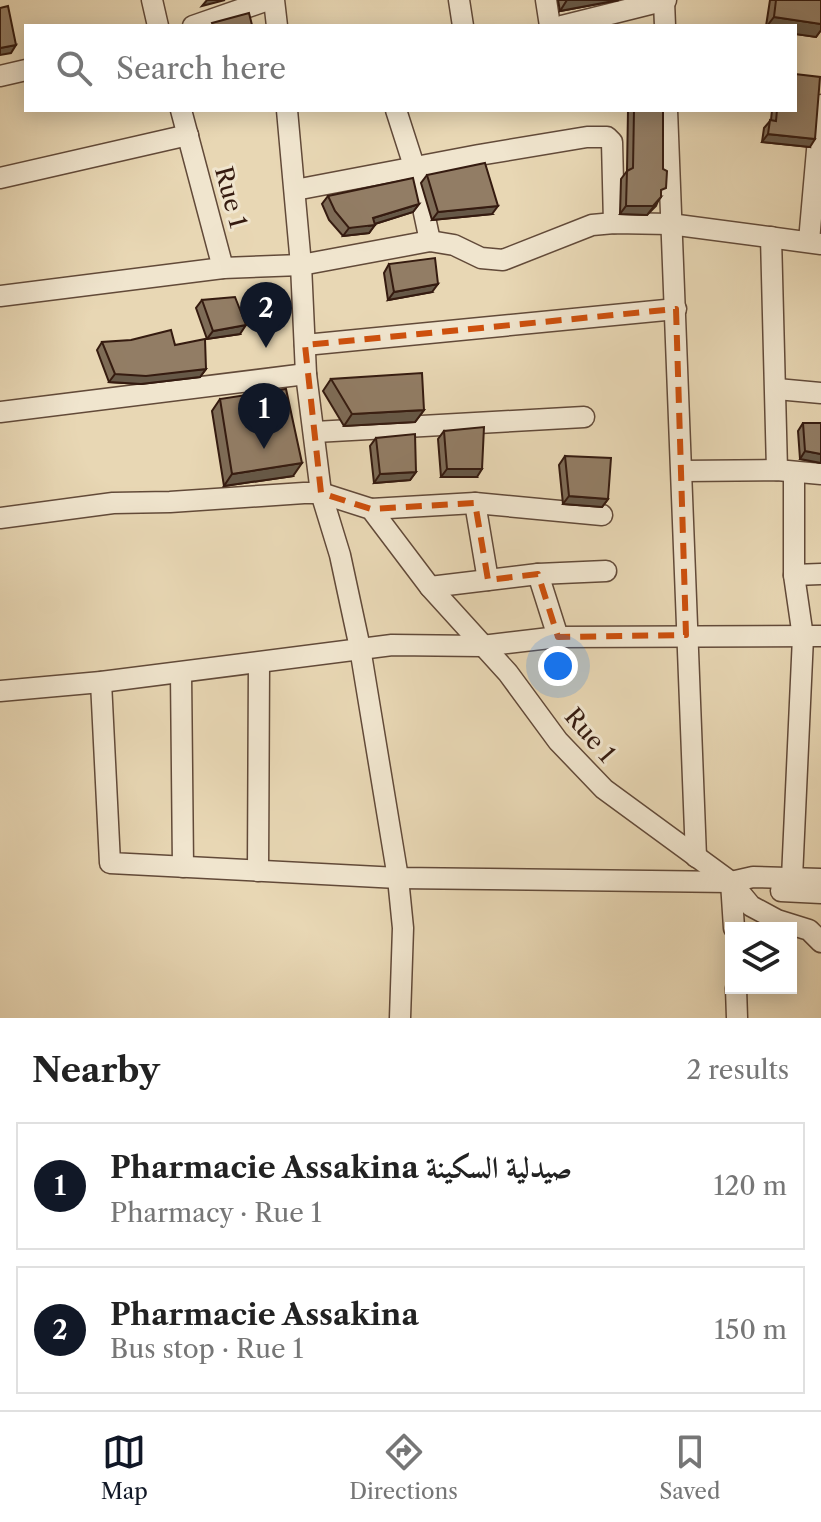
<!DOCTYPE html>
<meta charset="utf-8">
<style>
:root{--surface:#fff;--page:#f2f2f2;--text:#222;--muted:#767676;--line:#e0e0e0;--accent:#111827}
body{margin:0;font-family:"Libre Caslon Text",Amiri,serif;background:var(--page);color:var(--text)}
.controls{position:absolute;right:24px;bottom:24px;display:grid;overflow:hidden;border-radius:0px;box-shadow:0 4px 20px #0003}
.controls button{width:72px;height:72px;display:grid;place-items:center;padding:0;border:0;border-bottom:2px solid var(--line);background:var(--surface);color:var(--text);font:40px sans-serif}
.you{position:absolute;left:558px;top:666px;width:28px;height:28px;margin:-20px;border:6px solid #fff;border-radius:50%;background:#1a73e8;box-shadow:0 0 0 12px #1a73e833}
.badge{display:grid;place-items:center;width:52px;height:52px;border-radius:50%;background:var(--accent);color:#fff;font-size:26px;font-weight:700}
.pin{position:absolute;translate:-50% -66px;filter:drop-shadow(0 2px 4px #0008)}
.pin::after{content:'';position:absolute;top:42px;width:28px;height:24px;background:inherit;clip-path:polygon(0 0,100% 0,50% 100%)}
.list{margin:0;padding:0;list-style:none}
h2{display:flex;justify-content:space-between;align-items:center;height:104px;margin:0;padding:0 32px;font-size:34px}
h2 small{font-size:26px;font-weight:400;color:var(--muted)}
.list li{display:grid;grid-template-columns:52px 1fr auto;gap:24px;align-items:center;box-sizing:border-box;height:128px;margin:0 16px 16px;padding:0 16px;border:2px solid var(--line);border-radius:0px}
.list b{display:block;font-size:30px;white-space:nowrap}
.list p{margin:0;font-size:26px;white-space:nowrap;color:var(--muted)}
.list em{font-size:26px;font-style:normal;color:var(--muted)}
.icon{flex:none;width:44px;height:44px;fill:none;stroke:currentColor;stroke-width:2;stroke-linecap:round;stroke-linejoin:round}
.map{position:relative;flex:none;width:821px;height:1018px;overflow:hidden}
.search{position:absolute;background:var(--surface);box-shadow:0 4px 20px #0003;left:24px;right:24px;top:24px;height:88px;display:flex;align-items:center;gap:20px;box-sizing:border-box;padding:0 28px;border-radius:0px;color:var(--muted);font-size:30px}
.sheet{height:392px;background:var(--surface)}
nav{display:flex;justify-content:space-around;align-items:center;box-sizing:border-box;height:112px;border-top:2px solid var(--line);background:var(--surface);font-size:22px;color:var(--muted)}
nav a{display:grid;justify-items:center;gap:4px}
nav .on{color:var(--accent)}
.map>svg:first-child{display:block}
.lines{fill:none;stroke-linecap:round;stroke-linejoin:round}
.minor-casing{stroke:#624a39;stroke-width:23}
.minor{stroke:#f0e5ce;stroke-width:20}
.wall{fill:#7e6c57;stroke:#351b10;stroke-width:2}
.shaded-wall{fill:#665847;stroke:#351b10;stroke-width:2}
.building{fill:#927d65;stroke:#351b10;stroke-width:2}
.marked{fill:none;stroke:#cd500d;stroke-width:6;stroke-dasharray:16 10;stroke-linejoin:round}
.labels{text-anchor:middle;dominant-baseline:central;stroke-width:6;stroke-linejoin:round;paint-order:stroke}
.street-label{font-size:24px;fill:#351b10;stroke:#f0e5ce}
</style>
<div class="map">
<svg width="821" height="1018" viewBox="0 0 821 1018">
<rect width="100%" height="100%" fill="#e8d7b4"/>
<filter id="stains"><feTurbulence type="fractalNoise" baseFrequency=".0025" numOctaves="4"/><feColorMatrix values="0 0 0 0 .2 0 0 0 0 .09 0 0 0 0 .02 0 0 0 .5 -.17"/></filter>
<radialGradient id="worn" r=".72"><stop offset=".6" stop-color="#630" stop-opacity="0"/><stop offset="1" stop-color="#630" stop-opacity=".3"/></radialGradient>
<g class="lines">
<defs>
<g id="minor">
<polyline points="152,0 158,26"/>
<polyline points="274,0 277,26"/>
<polyline points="459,0 463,26"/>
<polyline points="546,0 550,26"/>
<polyline points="664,1 665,26"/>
<polyline points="193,26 268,0"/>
<polyline points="562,26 666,0"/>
<polyline points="0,76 26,70"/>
<polyline points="181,110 223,268"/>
<polyline points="287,110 301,265 306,374 321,493 340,555 360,648 398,878 403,928 400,1018"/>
<polyline points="396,110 414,166 430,241"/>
<polyline points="667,110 696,857"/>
<polyline points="0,178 188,135"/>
<polyline points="295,190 479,155 587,137 607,137 612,142 614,223"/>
<polyline points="771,237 777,470"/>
<polyline points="809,241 821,105"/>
<polyline points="0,296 223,268 301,265 430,241 454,245 481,258 503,260 592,225 614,223 670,224 821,244"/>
<polyline points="305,345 676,309"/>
<polyline points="777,389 821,393"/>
<polyline points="0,412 306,374"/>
<polyline points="315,432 584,417"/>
<polyline points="682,471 777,470 821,474"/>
<polyline points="475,503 488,580"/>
<polyline points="371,509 475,503 602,515"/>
<polyline points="0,518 113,503 170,502 304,493 321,493 371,509 430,587 508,673 558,741 604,789 731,882 751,906 777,920 809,930 821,942"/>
<polyline points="538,574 606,571"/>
<polyline points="794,575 821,574"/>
<polyline points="430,587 538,574 558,637"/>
<polyline points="181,673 183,867"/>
<polyline points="101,682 110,863 398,878 731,882 753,877 821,879"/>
<polyline points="0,691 101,682 392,645 482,646 558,637 821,636"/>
<polyline points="258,871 259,663"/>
<polyline points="792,878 803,637 794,575 794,473"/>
<polyline points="731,882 734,928"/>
<polyline points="781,891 821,893"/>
<polyline points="736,988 737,1018"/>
</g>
</defs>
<use href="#minor" class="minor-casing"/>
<use href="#minor" class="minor"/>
</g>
<g class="wall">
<polygon points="558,0 619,0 560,11"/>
<polygon points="770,0 821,0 821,30 816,37 795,34 795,26 766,26"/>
<polygon points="628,110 663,110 661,194 656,206 647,215 620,214 621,179 627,171"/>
<polygon points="772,110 795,110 810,147 762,142 764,128 771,120"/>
<polygon points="427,175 492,214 432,220 421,183"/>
<polygon points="328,196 419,204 413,212 375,224 369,233 343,236 329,220 322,204"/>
<polygon points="389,264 432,292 388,300 384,273"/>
<polygon points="202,300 240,334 207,339 196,308"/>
<polygon points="102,342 175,345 206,369 200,377 141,384 109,382 97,350"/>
<polygon points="331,379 424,410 415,422 344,426 323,391"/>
<polygon points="220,399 293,476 224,486 212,411"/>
<polygon points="803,423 821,423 821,463 800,459 798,431"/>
<polygon points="444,431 477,477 441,477 438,439"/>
<polygon points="376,438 416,472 410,480 374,483 370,446"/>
<polygon points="565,456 608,499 602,507 563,504 559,465"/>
</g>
<g class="shaded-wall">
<polygon points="207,0 225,0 202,6"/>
<polygon points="567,0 619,0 560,11"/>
<polygon points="774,17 821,24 821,30 816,37 795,34 795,26 767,26"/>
<polygon points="16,45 11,53 0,55 0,48"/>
<polygon points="768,134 815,139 810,147 762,142"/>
<polygon points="661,197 647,215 620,214 626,206"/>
<polygon points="419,204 413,212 368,226 375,225 369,233 343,236 349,228 373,218"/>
<polygon points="498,206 492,214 432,220 438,212"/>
<polygon points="438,284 432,292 388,300 394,292"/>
<polygon points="246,325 240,334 207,339 213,331"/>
<polygon points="206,369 200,377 141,384 109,382 115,374"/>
<polygon points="424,410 415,422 344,426 352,414"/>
<polygon points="805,451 821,454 821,463 800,459"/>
<polygon points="302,463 293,476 224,486 232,474"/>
<polygon points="447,469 482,469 477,477 441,477"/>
<polygon points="416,472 410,480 374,483 380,474"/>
<polygon points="569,496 608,499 602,507 563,504"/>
</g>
<g class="building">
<polygon points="776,0 821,0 821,24 774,17"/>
<polygon points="8,6 16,45 0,48 0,8"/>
<polygon points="249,13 252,25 249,26 213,26 212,23"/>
<polygon points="795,74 820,77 815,139 768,134 770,120 776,121 777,110 795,110"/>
<polygon points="634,110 663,110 663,169 667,171 666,188 661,190 661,197 653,206 626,206 627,171 633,168"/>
<polygon points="485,163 498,206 438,212 427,175"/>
<polygon points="413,178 419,204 373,218 375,225 349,228 335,211 328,196"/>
<polygon points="435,258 438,284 394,292 389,264"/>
<polygon points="235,297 246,325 213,331 202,300"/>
<polygon points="171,330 175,345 205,339 206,369 146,376 115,374 102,342 131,340"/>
<polygon points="422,373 424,410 352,414 331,379"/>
<polygon points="286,389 302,463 232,474 220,399"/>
<polygon points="803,423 821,423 821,454 805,451"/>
<polygon points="484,427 482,469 447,469 444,431"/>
<polygon points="415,434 416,472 380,474 376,438"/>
<polygon points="565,456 611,458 608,499 569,496"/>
</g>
<path class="marked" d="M676,309L686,635L558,637L538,574L488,580L475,503L371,509L321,493L305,345Z"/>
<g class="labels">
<g class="street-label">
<text transform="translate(231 197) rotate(75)">Rue 1</text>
<text transform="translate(590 735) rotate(49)">Rue 1</text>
</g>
</g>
<rect width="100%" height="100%" filter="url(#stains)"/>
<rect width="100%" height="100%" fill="url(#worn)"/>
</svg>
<div class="controls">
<button><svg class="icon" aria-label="layers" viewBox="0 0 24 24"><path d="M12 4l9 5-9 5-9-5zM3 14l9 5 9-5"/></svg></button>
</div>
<div class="you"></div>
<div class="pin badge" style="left:264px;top:449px">1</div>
<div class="pin badge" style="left:266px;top:348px">2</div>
<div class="search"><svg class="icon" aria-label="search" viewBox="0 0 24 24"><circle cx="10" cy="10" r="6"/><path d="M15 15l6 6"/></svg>Search here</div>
</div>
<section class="sheet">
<h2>Nearby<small>2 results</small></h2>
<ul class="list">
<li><span class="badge">1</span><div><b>Pharmacie Assakina صيدلية السكينة</b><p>Pharmacy · Rue 1</p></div><em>120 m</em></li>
<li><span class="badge">2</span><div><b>Pharmacie Assakina</b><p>Bus stop · Rue 1</p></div><em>150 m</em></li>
</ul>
</section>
<nav>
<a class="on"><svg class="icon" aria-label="map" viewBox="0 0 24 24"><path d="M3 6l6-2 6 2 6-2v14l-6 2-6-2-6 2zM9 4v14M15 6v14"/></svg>Map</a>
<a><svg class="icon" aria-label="directions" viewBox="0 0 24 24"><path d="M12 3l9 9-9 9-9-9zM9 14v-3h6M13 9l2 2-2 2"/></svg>Directions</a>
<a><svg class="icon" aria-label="saved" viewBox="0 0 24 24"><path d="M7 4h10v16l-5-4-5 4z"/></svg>Saved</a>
</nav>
